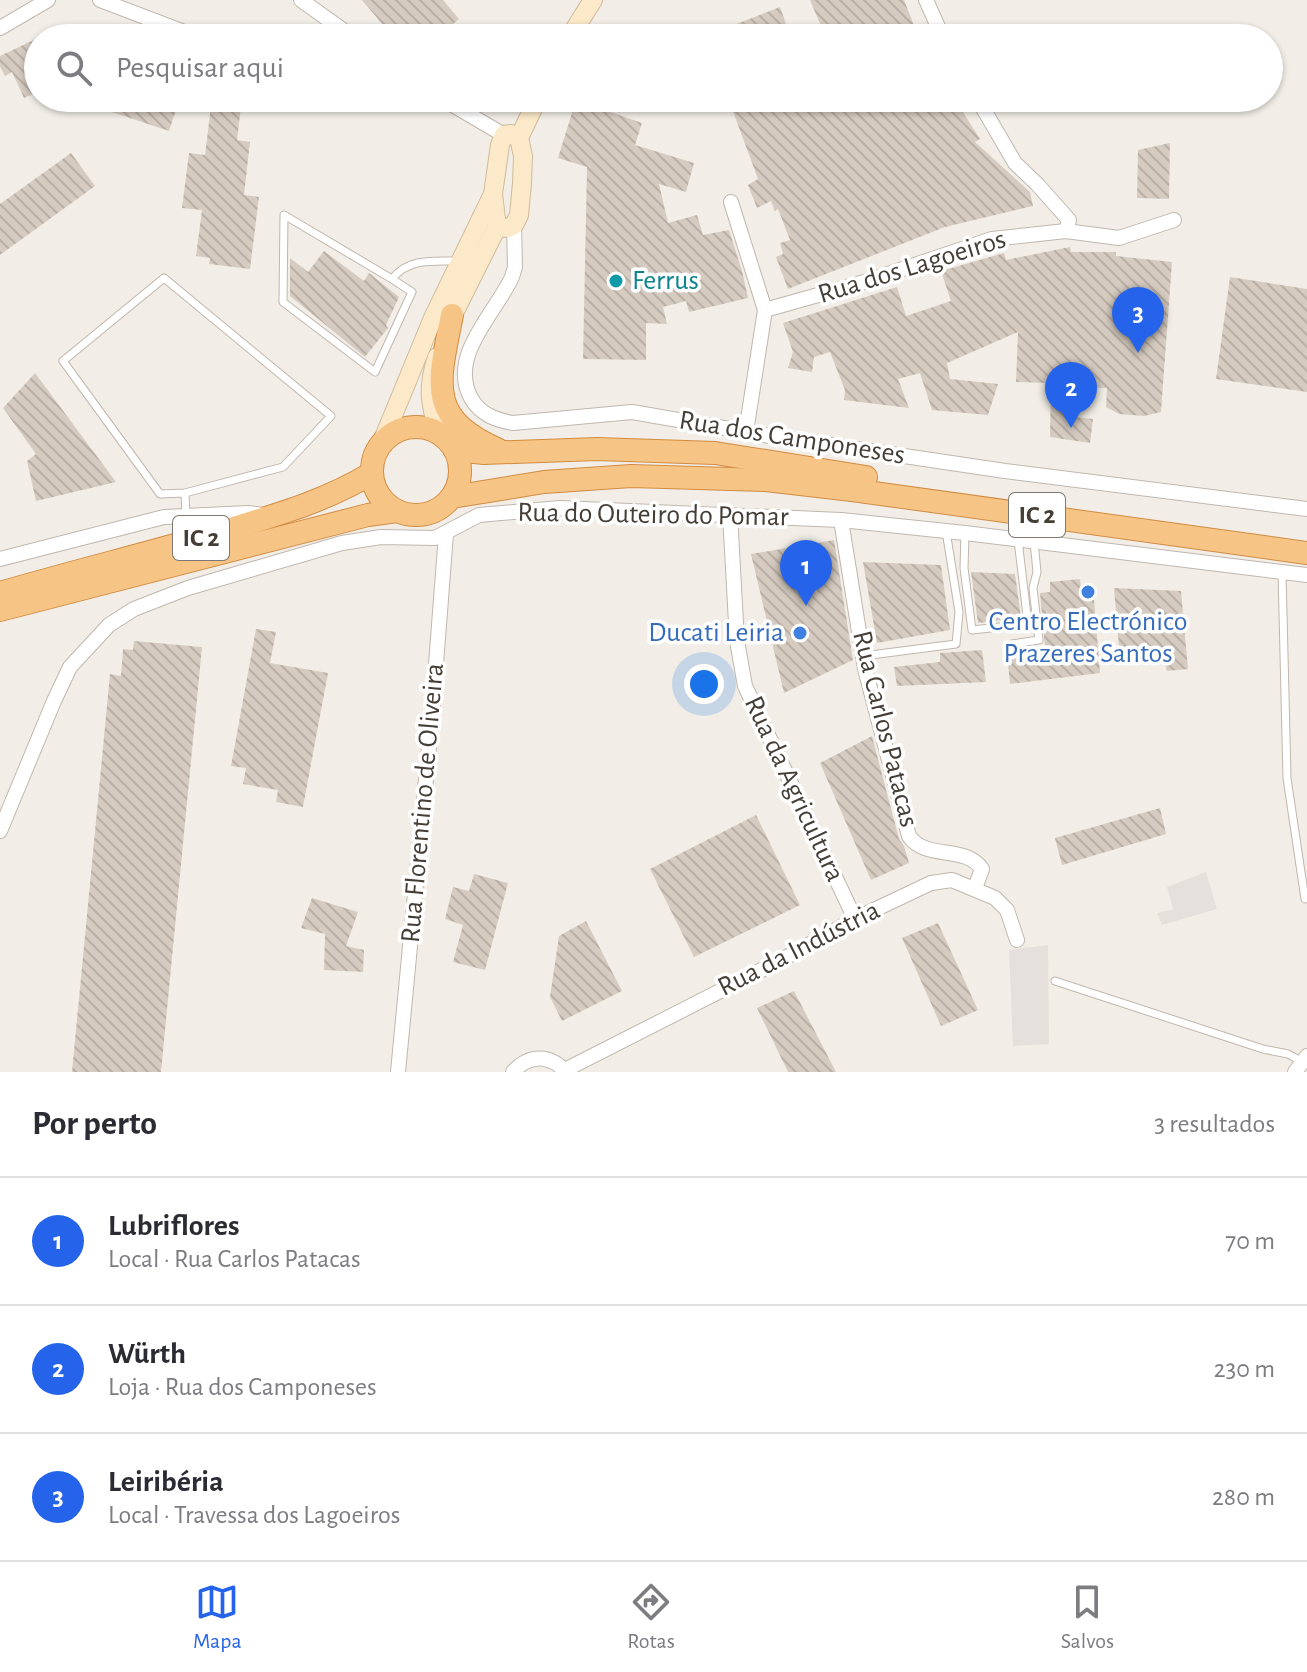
<!DOCTYPE html>
<html lang="pt">
<meta charset="utf-8">
<style>
:root{--surface:#fff;--page:#f7f7f7;--text:#2b2b33;--muted:#7c7c81;--line:#e1e1e2;--accent:#2563eb}
body{margin:0;font-family:"Alegreya Sans",sans-serif;background:var(--page);color:var(--text)}
.you{position:absolute;left:704px;top:684px;width:28px;height:28px;margin:-20px;border:6px solid #fff;border-radius:50%;background:#1a73e8;box-shadow:0 0 0 12px #1a73e833}
.badge{display:grid;place-items:center;width:52px;height:52px;border-radius:50%;background:var(--accent);color:#fff;font-size:26px;font-weight:700}
.pin{position:absolute;translate:-50% -66px;filter:drop-shadow(0 2px 4px #0008)}
.pin::after{content:'';position:absolute;top:42px;width:28px;height:24px;background:inherit;clip-path:polygon(0 0,100% 0,50% 100%)}
.list{margin:0;padding:0;list-style:none}
h2{display:flex;justify-content:space-between;align-items:center;height:104px;margin:0;padding:0 32px;font-size:34px}
h2 small{font-size:26px;font-weight:400;color:var(--muted)}
.list li{display:grid;grid-template-columns:52px 1fr auto;gap:24px;align-items:center;box-sizing:border-box;height:128px;padding:0 32px;border-top:2px solid var(--line)}
.list b{display:block;font-size:30px;white-space:nowrap}
.list p{margin:0;font-size:26px;white-space:nowrap;color:var(--muted)}
.list em{font-size:26px;font-style:normal;color:var(--muted)}
.icon{flex:none;width:44px;height:44px;fill:none;stroke:currentColor;stroke-width:2;stroke-linecap:round;stroke-linejoin:round}
.map{position:relative;flex:none;width:1307px;height:1072px;overflow:hidden}
.search{position:absolute;background:var(--surface);box-shadow:0 2px 6px #0004;left:24px;right:24px;top:24px;height:88px;display:flex;align-items:center;gap:20px;box-sizing:border-box;padding:0 28px;border-radius:44px;color:var(--muted);font-size:30px}
.sheet{height:488px;background:var(--surface)}
nav{display:flex;justify-content:space-around;align-items:center;box-sizing:border-box;height:112px;border-top:2px solid var(--line);background:var(--surface);font-size:22px;color:var(--muted)}
nav a{display:grid;justify-items:center;gap:4px}
nav .on{color:var(--accent)}
.map>svg:first-child{display:block}
.industrial{fill:#e5e0dc}
.building{fill:url(#building-back-hatch)}
.lines{fill:none;stroke-linecap:round;stroke-linejoin:round}
.service-casing{stroke:#c0b7ad;stroke-width:9}
.minor-casing{stroke:#c0b7ad;stroke-width:16}
.secondary-casing{stroke:#cfbb9a;stroke-width:20}
.trunk-casing{stroke:#d28b41;stroke-width:24}
.service{stroke:#fff;stroke-width:7}
.minor{stroke:#fff;stroke-width:14}
.secondary{stroke:#fbe9c9;stroke-width:18}
.trunk{stroke:#f6c586;stroke-width:22}
.culture-dot{fill:#0f9aa8;stroke:#fff;stroke-width:3}
.shop-dot{fill:#3f7fe0;stroke:#fff;stroke-width:3}
.labels{text-anchor:middle;dominant-baseline:central;stroke-width:7;stroke-linejoin:round;paint-order:stroke}
.shield{fill:#fff;stroke:#7d7873;stroke-width:2}
.shield-label{font-size:26px;font-weight:bold;fill:#453e37}
.street-label{font-size:28px;fill:#453e37;stroke:#fff}
.culture-label{font-size:28px;fill:#0d838f;stroke:#fff;text-anchor:start}
.shop-label{font-size:28px;fill:#366cbe;stroke:#fff}
</style>
<div class="map">
<svg width="1307" height="1072" viewBox="0 0 1307 1072">
<defs>
<pattern id="building-back-hatch" width="6" height="6" patternUnits="userSpaceOnUse" patternTransform="scale(2)"><rect width="6" height="6" fill="#d6cbc0"/><path d="M-1 5l2 2M0 0l6 6M5-1l2 2" fill="none" stroke="#b9afa6"/></pattern>
</defs>
<rect width="100%" height="100%" fill="#f2eee7"/>
<g class="industrial">
<polygon points="1206,872 1217,909 1162,925 1157,913 1173,909 1167,887"/>
<polygon points="1048,945 1049,1044 1013,1046 1009,950"/>
</g>
<g class="building">
<polygon points="362,0 443,0 459,19 436,38 394,38"/>
<polygon points="810,0 904,0 919,38 826,38"/>
<polygon points="780,7 791,38 703,38 703,37"/>
<polygon points="38,38 38,92 24,98 12,72 5,76 0,66 0,56"/>
<polygon points="103,98 180,98 169,131 100,108"/>
<polygon points="212,98 242,98 237,140 250,142 244,195 259,197 250,269 209,264 210,258 196,256 202,210 182,208 189,153 205,155"/>
<polygon points="728,98 954,98 980,139 975,142 1030,192 1033,206 945,227 788,289 776,257 783,254 780,243 790,240 778,209 775,211 771,201 757,208 748,185 758,179"/>
<polygon points="576,100 642,123 635,145 694,163 686,192 659,184 668,223 697,215 703,235 729,230 742,271 748,298 689,312 686,301 663,307 667,324 646,323 646,360 583,359 587,167 558,158"/>
<polygon points="1170,143 1169,199 1137,198 1138,150"/>
<polygon points="71,153 95,186 0,255 0,204"/>
<polygon points="1070,247 1071,252 1116,252 1116,256 1172,262 1161,412 1144,416 1119,414 1106,407 1107,388 1065,387 1065,416 1093,419 1090,443 1050,437 1051,383 1016,382 1018,332 947,363 950,379 998,384 988,415 932,410 920,373 898,379 909,408 844,400 845,390 830,352 814,357 812,372 788,368 793,352 783,323 897,287 906,316 951,301 941,271 1004,253 1006,260"/>
<polygon points="324,251 364,281 369,273 399,297 386,325 388,328 365,357 290,296 290,258 308,272"/>
<polygon points="1230,277 1307,289 1307,392 1216,379"/>
<polygon points="35,373 116,482 36,501 27,461 36,454 3,408"/>
<polygon points="834,540 853,660 784,693 751,554"/>
<polygon points="863,562 941,565 950,630 877,643"/>
<polygon points="971,572 1015,574 1021,618 978,623"/>
<polygon points="1080,579 1081,589 1093,588 1100,673 1010,684 1007,654 1045,647 1040,593 1050,592 1050,582"/>
<polygon points="1114,588 1181,591 1188,669 1167,671 1163,658 1120,659"/>
<polygon points="256,629 276,632 270,663 328,673 303,807 276,802 278,790 243,784 246,768 231,766"/>
<polygon points="134,641 202,647 161,1072 72,1072 110,674 121,676 123,649 133,650"/>
<polygon points="982,650 986,682 897,686 894,667 940,662 940,653"/>
<polygon points="872,736 899,839 904,846 909,863 871,880 820,763"/>
<polygon points="1160,808 1166,834 1062,865 1055,838"/>
<polygon points="756,815 800,905 694,957 650,869"/>
<polygon points="474,874 508,883 485,970 453,962 463,925 445,919 453,887 469,891"/>
<polygon points="312,898 358,912 346,946 364,950 363,972 324,970 325,934 301,928"/>
<polygon points="586,921 622,991 562,1021 550,997 559,936"/>
<polygon points="938,923 978,1010 941,1026 902,938"/>
<polygon points="794,991 836,1072 788,1072 757,1008"/>
</g>
<g class="lines">
<defs>
<g id="service">
<path d="M392,279L412,292L375,372L283,302L284,215L392,279C408,258 433,261 457,261"/>
<polyline points="185,493 283,467 331,416 164,278 63,361 160,494 185,493 186,516"/>
<polyline points="965,533 964,568 972,630 1028,624 1018,540"/>
<polyline points="1282,572 1287,778 1305,899"/>
<polyline points="1012,644 1039,640 1033,588 1037,572 1034,542"/>
<polyline points="863,656 956,644 959,612 946,531"/>
<polyline points="1055,981 1263,1049 1288,1054 1301,1061"/>
</g>
<g id="minor">
<polyline points="100,0 200,38"/>
<polyline points="301,0 354,38"/>
<polyline points="926,0 943,38"/>
<polyline points="0,28 48,0"/>
<polyline points="441,98 504,135"/>
<polyline points="977,98 1015,163 1037,184 1069,220 1066,231"/>
<polyline points="731,202 765,310"/>
<path d="M514,225L515,267L512,277C495,314 448,356 471,398C480,414 495,420 513,423L632,412L770,436L1005,471L1307,509"/>
<polyline points="746,432 765,310 864,282 992,239 1066,231 1119,238 1174,220"/>
<polyline points="730,514 737,641 745,686 855,919"/>
<path d="M841,520L865,669L909,836C926,861 965,844 982,869L975,888"/>
<polyline points="0,559 164,517 248,513 264,515"/>
<polyline points="0,831 54,701 70,667 109,625 134,609 188,588 342,543 381,537 435,538 479,515 560,508 841,520 965,533 1307,575"/>
<polyline points="565,1070 785,958 855,919 931,883 952,880 995,898 1007,910 1017,940"/>
<polyline points="398,1072 432,716 446,534"/>
<path d="M513,1072C529,1054 550,1054 566,1072"/>
<polyline points="1295,1072 1307,1056"/>
</g>
<g id="secondary">
<polyline points="569,38 593,0"/>
<polyline points="497,227 508,228 514,225 519,215 522,183 523,156 519,138 538,98"/>
<polyline points="448,325 497,227 493,194 500,145 504,135 511,134 519,138"/>
<path d="M437,357C427,387 430,402 438,432"/>
<polyline points="382,442 433,318 492,196"/>
</g>
<g id="trunk">
<path d="M452,315C439,382 425,418 499,450"/>
<circle cx="416" cy="471" r="44"/>
<polyline points="455,450 484,453 597,449 715,453 866,477"/>
<polyline points="452,497 544,482 631,476 766,480 852,490 1307,553"/>
<path d="M0,593C75,571 150,553 224,531C276,515 326,501 372,473"/>
<polyline points="0,610 368,515 397,511"/>
</g>
</defs>
<use href="#service" class="service-casing"/>
<use href="#minor" class="minor-casing"/>
<use href="#secondary" class="secondary-casing"/>
<use href="#trunk" class="trunk-casing"/>
<use href="#service" class="service"/>
<use href="#minor" class="minor"/>
<use href="#secondary" class="secondary"/>
<use href="#trunk" class="trunk"/>
</g>
<circle class="culture-dot" cx="616" cy="281" r="8"/>
<g class="shop-dot">
<circle cx="1088" cy="592" r="8"/>
<circle cx="800" cy="633" r="8"/>
</g>
<g class="labels">
<g class="shield">
<rect x="1009" y="493" width="56" height="44" rx="6"/>
<rect x="173" y="516" width="56" height="44" rx="6"/>
</g>
<g class="shield-label">
<text x="1037" y="515">IC 2</text>
<text x="201" y="538">IC 2</text>
</g>
<g class="street-label">
<text transform="translate(912 267) rotate(-17)">Rua dos Lagoeiros</text>
<text transform="translate(792 438) rotate(9)">Rua dos Camponeses</text>
<text transform="translate(653 515) rotate(1)">Rua do Outeiro do Pomar</text>
<text transform="translate(885 729) rotate(76)">Rua Carlos Patacas</text>
<text transform="translate(794 789) rotate(65)">Rua da Agricultura</text>
<text transform="translate(423 803) rotate(-85)">Rua Florentino de Oliveira</text>
<text transform="translate(799 949) rotate(-27)">Rua da Indústria</text>
</g>
<g class="culture-label">
<text x="632" y="281">Ferrus</text>
</g>
<g class="shop-label">
<text x="1088" y="622">Centro Electrónico<tspan x="1088" dy="32">Prazeres Santos</tspan></text>
<text x="784" y="633" text-anchor="end">Ducati Leiria</text>
</g>
</g>
</svg>
<div class="you"></div>
<div class="pin badge" style="left:806px;top:606px">1</div>
<div class="pin badge" style="left:1071px;top:428px">2</div>
<div class="pin badge" style="left:1138px;top:353px">3</div>
<div class="search"><svg class="icon" aria-label="search" viewBox="0 0 24 24"><circle cx="10" cy="10" r="6"/><path d="M15 15l6 6"/></svg>Pesquisar aqui</div>
</div>
<section class="sheet">
<h2>Por perto<small>3 resultados</small></h2>
<ul class="list">
<li><span class="badge">1</span><div><b>Lubriflores</b><p>Local · Rua Carlos Patacas</p></div><em>70 m</em></li>
<li><span class="badge">2</span><div><b>Würth</b><p>Loja · Rua dos Camponeses</p></div><em>230 m</em></li>
<li><span class="badge">3</span><div><b>Leiribéria</b><p>Local · Travessa dos Lagoeiros</p></div><em>280 m</em></li>
</ul>
</section>
<nav>
<a class="on"><svg class="icon" aria-label="map" viewBox="0 0 24 24"><path d="M3 6l6-2 6 2 6-2v14l-6 2-6-2-6 2zM9 4v14M15 6v14"/></svg>Mapa</a>
<a><svg class="icon" aria-label="directions" viewBox="0 0 24 24"><path d="M12 3l9 9-9 9-9-9zM9 14v-3h6M13 9l2 2-2 2"/></svg>Rotas</a>
<a><svg class="icon" aria-label="saved" viewBox="0 0 24 24"><path d="M7 4h10v16l-5-4-5 4z"/></svg>Salvos</a>
</nav>
